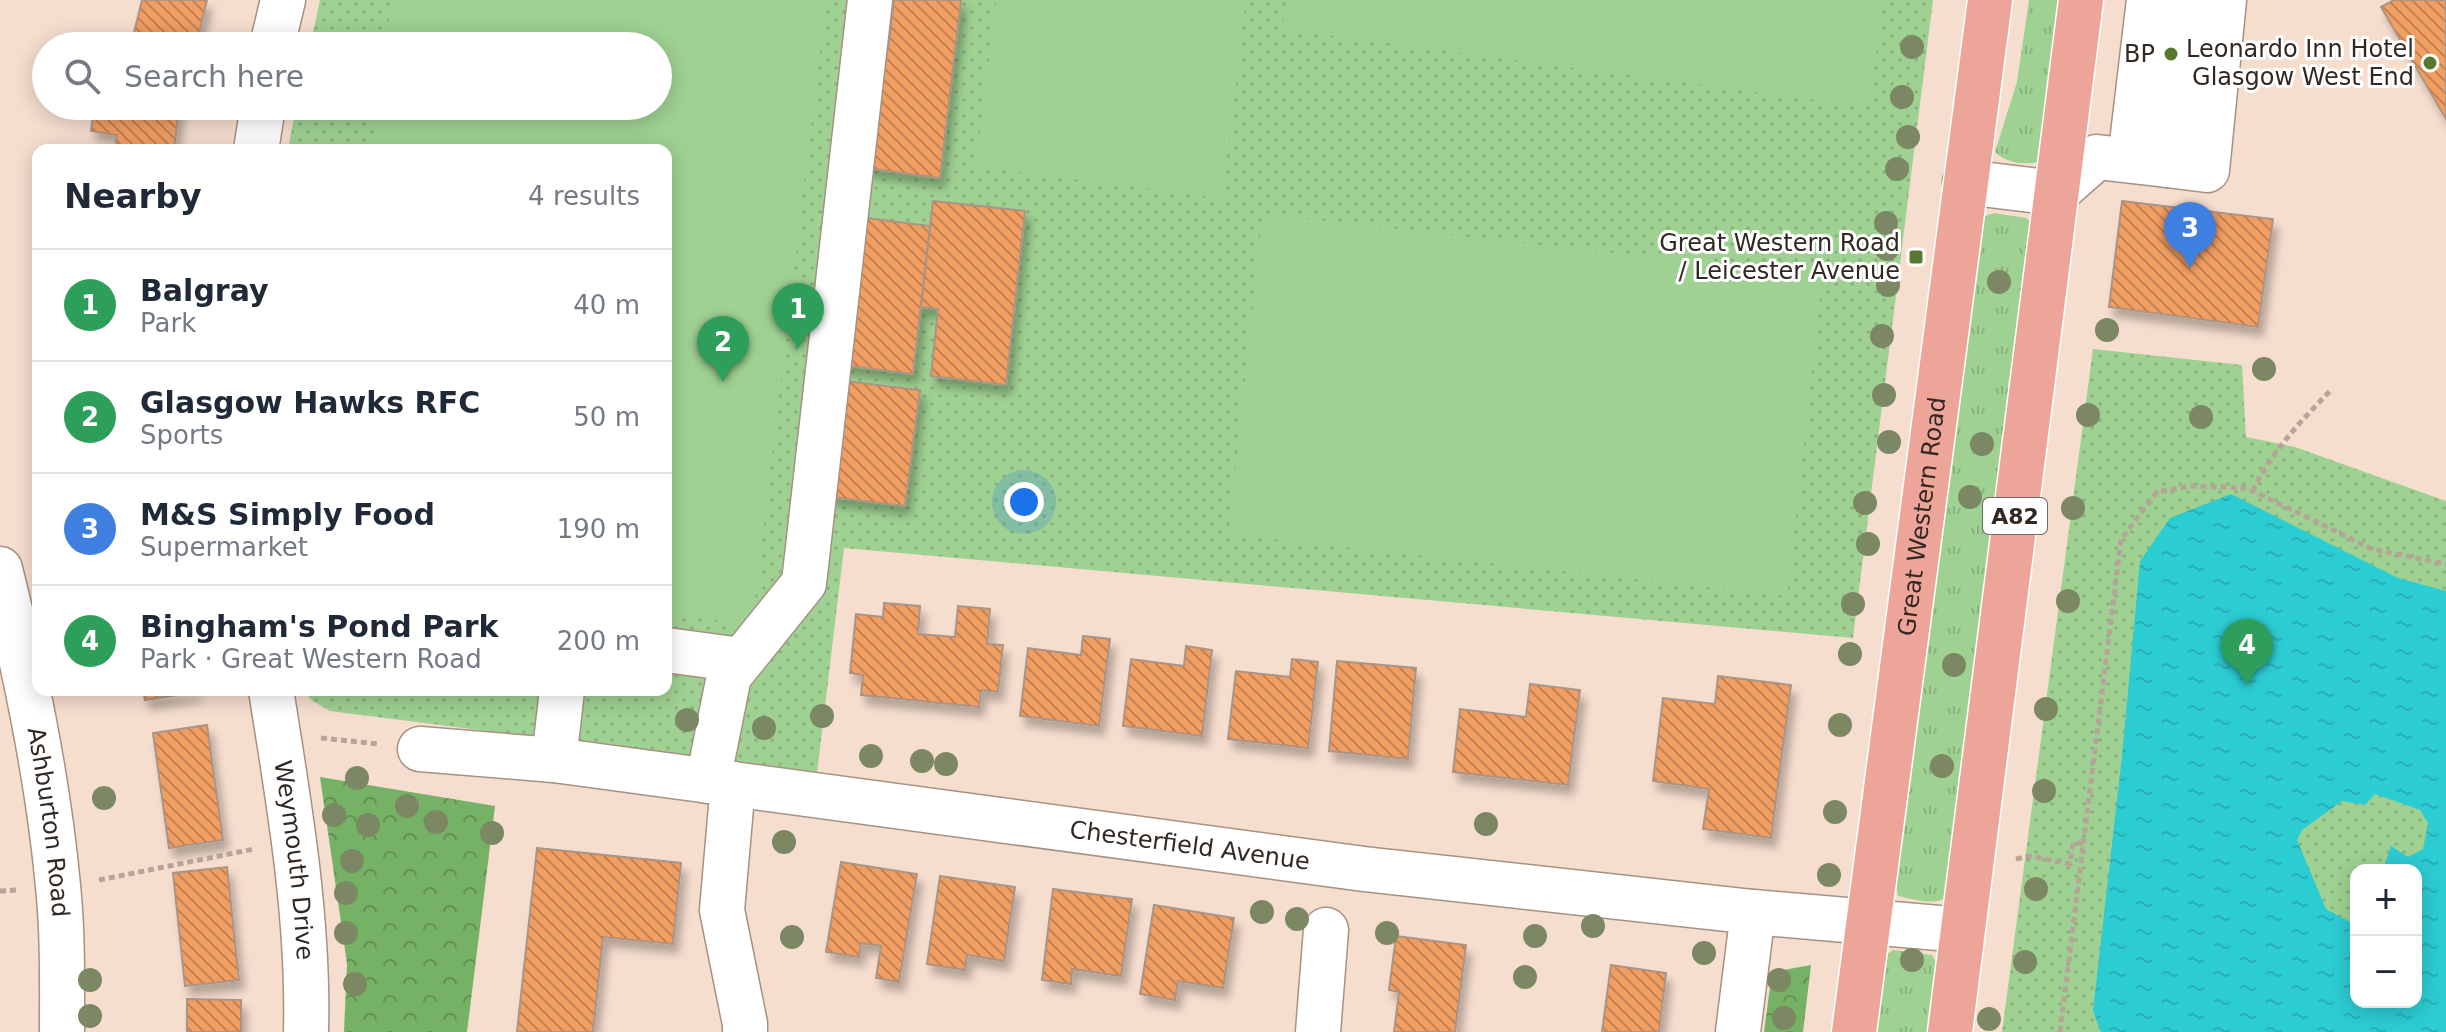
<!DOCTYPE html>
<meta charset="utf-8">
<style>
:root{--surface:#fff;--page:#f6f6f7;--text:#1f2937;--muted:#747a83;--line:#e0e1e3;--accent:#1a73e8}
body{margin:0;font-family:"DejaVu Sans",sans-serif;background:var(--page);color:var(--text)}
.controls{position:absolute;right:24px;bottom:24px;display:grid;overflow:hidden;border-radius:16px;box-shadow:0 4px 20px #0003}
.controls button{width:72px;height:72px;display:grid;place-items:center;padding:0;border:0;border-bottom:2px solid var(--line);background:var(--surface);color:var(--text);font:40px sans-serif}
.you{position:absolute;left:1024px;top:502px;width:28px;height:28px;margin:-20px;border:6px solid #fff;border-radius:50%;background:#1a73e8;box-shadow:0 0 0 12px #1a73e833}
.badge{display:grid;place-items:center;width:52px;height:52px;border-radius:50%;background:var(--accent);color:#fff;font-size:26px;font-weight:700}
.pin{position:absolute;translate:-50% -66px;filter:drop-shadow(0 2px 4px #0008)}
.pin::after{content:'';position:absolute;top:42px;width:28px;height:24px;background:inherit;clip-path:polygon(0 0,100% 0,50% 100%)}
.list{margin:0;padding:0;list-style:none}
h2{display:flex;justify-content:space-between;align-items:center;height:104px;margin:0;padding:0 32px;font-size:34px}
h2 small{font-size:26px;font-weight:400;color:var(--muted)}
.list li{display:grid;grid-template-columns:52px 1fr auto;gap:24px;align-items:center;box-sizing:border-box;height:112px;padding:0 32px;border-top:2px solid var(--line)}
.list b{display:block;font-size:30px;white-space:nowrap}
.list p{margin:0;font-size:26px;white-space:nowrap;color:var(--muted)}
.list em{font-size:26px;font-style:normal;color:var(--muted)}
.icon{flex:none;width:44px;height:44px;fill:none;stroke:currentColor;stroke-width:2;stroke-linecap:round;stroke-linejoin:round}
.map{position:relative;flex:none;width:2446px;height:1032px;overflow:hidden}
.search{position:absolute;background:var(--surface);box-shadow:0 4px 20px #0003;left:32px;top:32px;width:640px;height:88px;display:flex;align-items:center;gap:20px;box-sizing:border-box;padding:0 28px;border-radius:44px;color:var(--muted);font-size:30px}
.panel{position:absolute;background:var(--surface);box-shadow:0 4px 20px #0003;left:32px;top:144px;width:640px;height:552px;border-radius:16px}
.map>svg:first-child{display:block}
.grass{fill:url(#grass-tufts)}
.forest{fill:url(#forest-crowns)}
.park{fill:url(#park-dots);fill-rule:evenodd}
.pitch{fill:#9fd192}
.water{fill:url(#water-ripples);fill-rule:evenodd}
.building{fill:url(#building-back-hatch);stroke:#aa9485;stroke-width:2;filter:url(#shadow)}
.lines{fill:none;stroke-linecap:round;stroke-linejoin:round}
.minor-casing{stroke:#a79183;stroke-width:47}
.major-casing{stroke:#fff;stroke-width:47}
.path{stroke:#b7a498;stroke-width:5;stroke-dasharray:6 4;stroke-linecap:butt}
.minor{stroke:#fff;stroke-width:44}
.major{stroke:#eda599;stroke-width:44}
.tree{fill:#7c8763}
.poi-dot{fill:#58782f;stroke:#fff;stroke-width:3}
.labels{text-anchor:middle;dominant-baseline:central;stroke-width:6;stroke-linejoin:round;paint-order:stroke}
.shield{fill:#fff;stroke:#6f6864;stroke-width:2}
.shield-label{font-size:22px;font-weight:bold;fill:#312822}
.poi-label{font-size:24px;fill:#312822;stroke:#fff;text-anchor:end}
.street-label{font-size:24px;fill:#312822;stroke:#fff}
</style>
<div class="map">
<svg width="2446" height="1032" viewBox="0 0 2446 1032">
<defs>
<pattern id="grass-tufts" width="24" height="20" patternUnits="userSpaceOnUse" patternTransform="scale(2)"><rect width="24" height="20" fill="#9fd192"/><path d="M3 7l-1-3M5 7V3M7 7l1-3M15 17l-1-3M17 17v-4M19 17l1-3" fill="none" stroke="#89b37e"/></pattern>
<pattern id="forest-crowns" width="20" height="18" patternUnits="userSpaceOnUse" patternTransform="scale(2)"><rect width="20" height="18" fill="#76b265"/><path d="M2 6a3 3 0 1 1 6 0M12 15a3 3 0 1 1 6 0" fill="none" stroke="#619153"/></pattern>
<pattern id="park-dots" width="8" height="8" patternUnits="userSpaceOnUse" patternTransform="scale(2)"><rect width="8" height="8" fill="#9fd192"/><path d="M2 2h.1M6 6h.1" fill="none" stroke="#89b37e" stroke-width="1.8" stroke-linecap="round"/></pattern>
<pattern id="water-ripples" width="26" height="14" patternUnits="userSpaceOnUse" patternTransform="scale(2)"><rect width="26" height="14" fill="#2cccd3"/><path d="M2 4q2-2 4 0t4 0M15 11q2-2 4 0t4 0" fill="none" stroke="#28afb5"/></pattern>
<pattern id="building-back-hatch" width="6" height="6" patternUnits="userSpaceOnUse" patternTransform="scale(2)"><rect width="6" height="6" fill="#f19e63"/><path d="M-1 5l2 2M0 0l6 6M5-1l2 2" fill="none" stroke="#c48151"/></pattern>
<filter id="shadow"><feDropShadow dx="5" dy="9" stdDeviation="4" flood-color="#0004"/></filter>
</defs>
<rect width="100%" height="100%" fill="#f6decf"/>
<g class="grass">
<path d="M2029,0H2062L2041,161C2026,166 2006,163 1995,152L2017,82Z"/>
<path d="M1994,213L2026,218L2032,223L1946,892L1944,899C1931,905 1912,899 1898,896L1896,886L1984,221L1985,216Z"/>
<polygon points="1893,950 1932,955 1937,964 1929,1032 1876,1032 1885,956"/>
</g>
<g class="forest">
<polygon points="320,777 495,806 467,1032 344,1032 347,964"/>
<polygon points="1811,965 1803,1032 1764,1032 1772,972"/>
</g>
<g class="park">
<polygon points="320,0 1933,0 1853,638 844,548 817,773 330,711 311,700 305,690 666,690 666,150 288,150 296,106 658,106 658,46 310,46"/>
<path d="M2093,349L2242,365L2246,437L2295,447L2446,501V1032H2002ZM2356,870H2416V1002H2356Z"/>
</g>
<g class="pitch">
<polygon points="391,0 826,0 752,624 666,614 666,150 373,150 379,106 658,106 658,46 386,46"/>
<polygon points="996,0 1246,0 1222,198 976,167"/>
<polygon points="1286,0 1883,0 1869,107 1282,29"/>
<polygon points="1263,214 1822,276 1787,596 1228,534"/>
</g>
<path class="water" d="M2231,494L2398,578L2446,591V1032H2101L2093,1011L2122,756L2140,561L2170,518ZM2375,794L2420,810L2428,823L2423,849L2408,857L2391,846L2383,870H2416V1002H2356V925L2326,909L2297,840L2302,830L2342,801L2365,805Z"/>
<g class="building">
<polygon points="142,0 207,0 196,46 131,45"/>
<polygon points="894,0 961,0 940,178 865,168 880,47 888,49"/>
<polygon points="2394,0 2446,0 2446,119 2381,7"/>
<polygon points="94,106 179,106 174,150 115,150 117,135 91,131"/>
<polygon points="933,201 1025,211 1006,385 931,376 938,309 921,307"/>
<polygon points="2122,201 2273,219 2258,327 2109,307"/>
<polygon points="851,216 930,226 913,374 833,364"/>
<polygon points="844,381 920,390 905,506 830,497"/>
<polygon points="884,603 920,606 918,634 955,637 958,606 990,609 987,644 1003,645 998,692 981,690 979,707 861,695 863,675 850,673 856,614 883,617"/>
<polygon points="1083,636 1110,639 1099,726 1020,716 1028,648 1081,655"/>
<polygon points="1186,646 1212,650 1202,736 1123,726 1131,659 1184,666"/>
<polygon points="1292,659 1318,662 1308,748 1228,739 1236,671 1290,677"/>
<polygon points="1337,661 1416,668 1408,759 1329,751"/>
<polygon points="1718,676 1791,685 1771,838 1703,829 1709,789 1653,781 1663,698 1715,704"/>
<polygon points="1530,684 1580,690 1568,785 1453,772 1460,709 1526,717"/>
<polygon points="143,690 197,690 197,692 145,700"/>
<polygon points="207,725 223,840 169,848 153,733"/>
<polygon points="537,848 681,863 673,944 603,937 593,1032 517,1032"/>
<polygon points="841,862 917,874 899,982 876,978 881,946 861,943 859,957 826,952"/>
<polygon points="227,867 239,980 185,986 173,873"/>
<polygon points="940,876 1015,887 1004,961 967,955 965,970 927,964"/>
<polygon points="1053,889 1132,899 1121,976 1072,969 1071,984 1042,980"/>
<polygon points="1154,905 1234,918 1223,988 1178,981 1175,1000 1140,994"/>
<polygon points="1396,936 1466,945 1455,1032 1394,1032 1399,992 1389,990"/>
<polygon points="1611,965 1666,973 1659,1032 1602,1032"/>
<polygon points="187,999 241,1000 241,1032 187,1032"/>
</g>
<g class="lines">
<defs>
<g id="minor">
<polyline points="272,46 283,0"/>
<polyline points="256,150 263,106"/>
<polyline points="2130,160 2149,0"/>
<polyline points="2167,165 2207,170 2224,0"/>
<polyline points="1965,182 2056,193 2097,157 2167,165 2187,0"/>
<path id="s1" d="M0,569C26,673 48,778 58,886C63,934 62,983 62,1032"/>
<polyline points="666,650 741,660"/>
<path id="s2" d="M271,690C289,803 309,918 306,1032"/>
<path id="s3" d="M420,749L554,760L1364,869L1753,912L1962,930"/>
<polyline points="554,760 562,690"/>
<polyline points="708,781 729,676 804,583 870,0"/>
<polyline points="733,784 722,910 745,1024 745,1032"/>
<polyline points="1318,1032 1326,930"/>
<polyline points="1738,1032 1753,912"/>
</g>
<g id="major">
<path id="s4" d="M1854,1032L1990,0"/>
<polyline points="1950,1032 2081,0"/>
</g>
</defs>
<use href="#minor" class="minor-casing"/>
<use href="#major" class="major-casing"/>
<g class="path">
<path d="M2253,491C2270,453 2302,420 2331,390"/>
<polyline points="321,738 379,744"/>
<polyline points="2016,859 2030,856 2070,864 2073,843 2083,843"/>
<polyline points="99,880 254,849"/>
<polyline points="0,891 18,890"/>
<polyline points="2060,1032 2121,539 2157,492 2190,486 2247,488 2372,549 2446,564"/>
</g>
<use href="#minor" class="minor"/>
<use href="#major" class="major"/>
</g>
<g class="tree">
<circle cx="1912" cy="47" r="12"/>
<circle cx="1902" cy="97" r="12"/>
<circle cx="1908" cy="137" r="12"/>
<circle cx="1897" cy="169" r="12"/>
<circle cx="1886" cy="223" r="12"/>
<circle cx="1887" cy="249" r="12"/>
<circle cx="1999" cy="282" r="12"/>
<circle cx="1888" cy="285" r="12"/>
<circle cx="2107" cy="330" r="12"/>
<circle cx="1882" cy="336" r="12"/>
<circle cx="2264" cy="369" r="12"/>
<circle cx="1884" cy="395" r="12"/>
<circle cx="2088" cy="415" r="12"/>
<circle cx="2201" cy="417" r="12"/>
<circle cx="1889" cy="442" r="12"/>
<circle cx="1982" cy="444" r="12"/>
<circle cx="1970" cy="497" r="12"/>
<circle cx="1865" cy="503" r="12"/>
<circle cx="2073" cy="508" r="12"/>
<circle cx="1868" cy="544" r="12"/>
<circle cx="2068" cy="601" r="12"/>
<circle cx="1853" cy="604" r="12"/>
<circle cx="1850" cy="654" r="12"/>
<circle cx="1954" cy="665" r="12"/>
<circle cx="2046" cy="709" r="12"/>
<circle cx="822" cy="716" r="12"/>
<circle cx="687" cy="720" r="12"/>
<circle cx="1840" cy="725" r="12"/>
<circle cx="764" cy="728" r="12"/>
<circle cx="871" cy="756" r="12"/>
<circle cx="922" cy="761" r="12"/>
<circle cx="946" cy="764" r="12"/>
<circle cx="1942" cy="766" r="12"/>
<circle cx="357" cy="778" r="12"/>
<circle cx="2044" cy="791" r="12"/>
<circle cx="104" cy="798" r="12"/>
<circle cx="407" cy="806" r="12"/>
<circle cx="1835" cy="812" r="12"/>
<circle cx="334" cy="815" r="12"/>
<circle cx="436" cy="822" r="12"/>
<circle cx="1486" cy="824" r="12"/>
<circle cx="368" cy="825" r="12"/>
<circle cx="492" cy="833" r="12"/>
<circle cx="784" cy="842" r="12"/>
<circle cx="352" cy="861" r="12"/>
<circle cx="1829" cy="875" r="12"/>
<circle cx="2036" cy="889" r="12"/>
<circle cx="346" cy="893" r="12"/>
<circle cx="1262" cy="912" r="12"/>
<circle cx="1297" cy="919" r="12"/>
<circle cx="1593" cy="926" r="12"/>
<circle cx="346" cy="933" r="12"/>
<circle cx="1387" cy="933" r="12"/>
<circle cx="1535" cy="936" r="12"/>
<circle cx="792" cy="937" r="12"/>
<circle cx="1704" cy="953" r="12"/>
<circle cx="1912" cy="960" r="12"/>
<circle cx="2025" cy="962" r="12"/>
<circle cx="1525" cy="977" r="12"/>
<circle cx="90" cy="980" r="12"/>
<circle cx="1779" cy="980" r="12"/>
<circle cx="355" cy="984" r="12"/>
<circle cx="90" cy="1016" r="12"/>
<circle cx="1784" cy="1018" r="12"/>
<circle cx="1989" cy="1019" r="12"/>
</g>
<g class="poi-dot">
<circle cx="2171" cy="54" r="8"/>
<circle cx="2430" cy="63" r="8"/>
<rect x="1908" y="249" width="16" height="16" rx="4"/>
</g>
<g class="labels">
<rect class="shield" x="1983" y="498" width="64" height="36" rx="6"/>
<g class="shield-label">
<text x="2015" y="516">A82</text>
</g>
<g class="poi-label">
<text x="2414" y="49">Leonardo Inn Hotel<tspan x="2414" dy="28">Glasgow West End</tspan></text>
<text x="2155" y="54">BP</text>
<text x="1900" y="243">Great Western Road<tspan x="1900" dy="28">/ Leicester Avenue</tspan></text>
</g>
<g class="street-label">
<text stroke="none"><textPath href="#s4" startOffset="520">Great Western Road</textPath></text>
<text stroke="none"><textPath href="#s1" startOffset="258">Ashburton Road</textPath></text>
<text stroke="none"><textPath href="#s3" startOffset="776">Chesterfield Avenue</textPath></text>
<text stroke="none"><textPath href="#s2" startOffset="172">Weymouth Drive</textPath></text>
</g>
</g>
</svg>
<div class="controls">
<button>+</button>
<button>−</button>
</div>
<div class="you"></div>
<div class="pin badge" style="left:798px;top:349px;background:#2e9e5b">1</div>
<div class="pin badge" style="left:723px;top:382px;background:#2e9e5b">2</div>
<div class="pin badge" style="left:2190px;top:268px;background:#3f7fe0">3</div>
<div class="pin badge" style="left:2247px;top:685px;background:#2e9e5b">4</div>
<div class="search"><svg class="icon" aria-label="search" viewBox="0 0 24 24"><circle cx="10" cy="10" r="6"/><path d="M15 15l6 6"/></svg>Search here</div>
<section class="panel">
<h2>Nearby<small>4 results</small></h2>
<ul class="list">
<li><span class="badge" style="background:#2e9e5b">1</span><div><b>Balgray</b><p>Park</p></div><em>40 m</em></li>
<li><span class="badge" style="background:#2e9e5b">2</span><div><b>Glasgow Hawks RFC</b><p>Sports</p></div><em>50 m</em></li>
<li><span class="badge" style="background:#3f7fe0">3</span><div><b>M&amp;S Simply Food</b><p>Supermarket</p></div><em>190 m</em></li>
<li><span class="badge" style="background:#2e9e5b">4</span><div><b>Bingham's Pond Park</b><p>Park · Great Western Road</p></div><em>200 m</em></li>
</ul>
</section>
</div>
